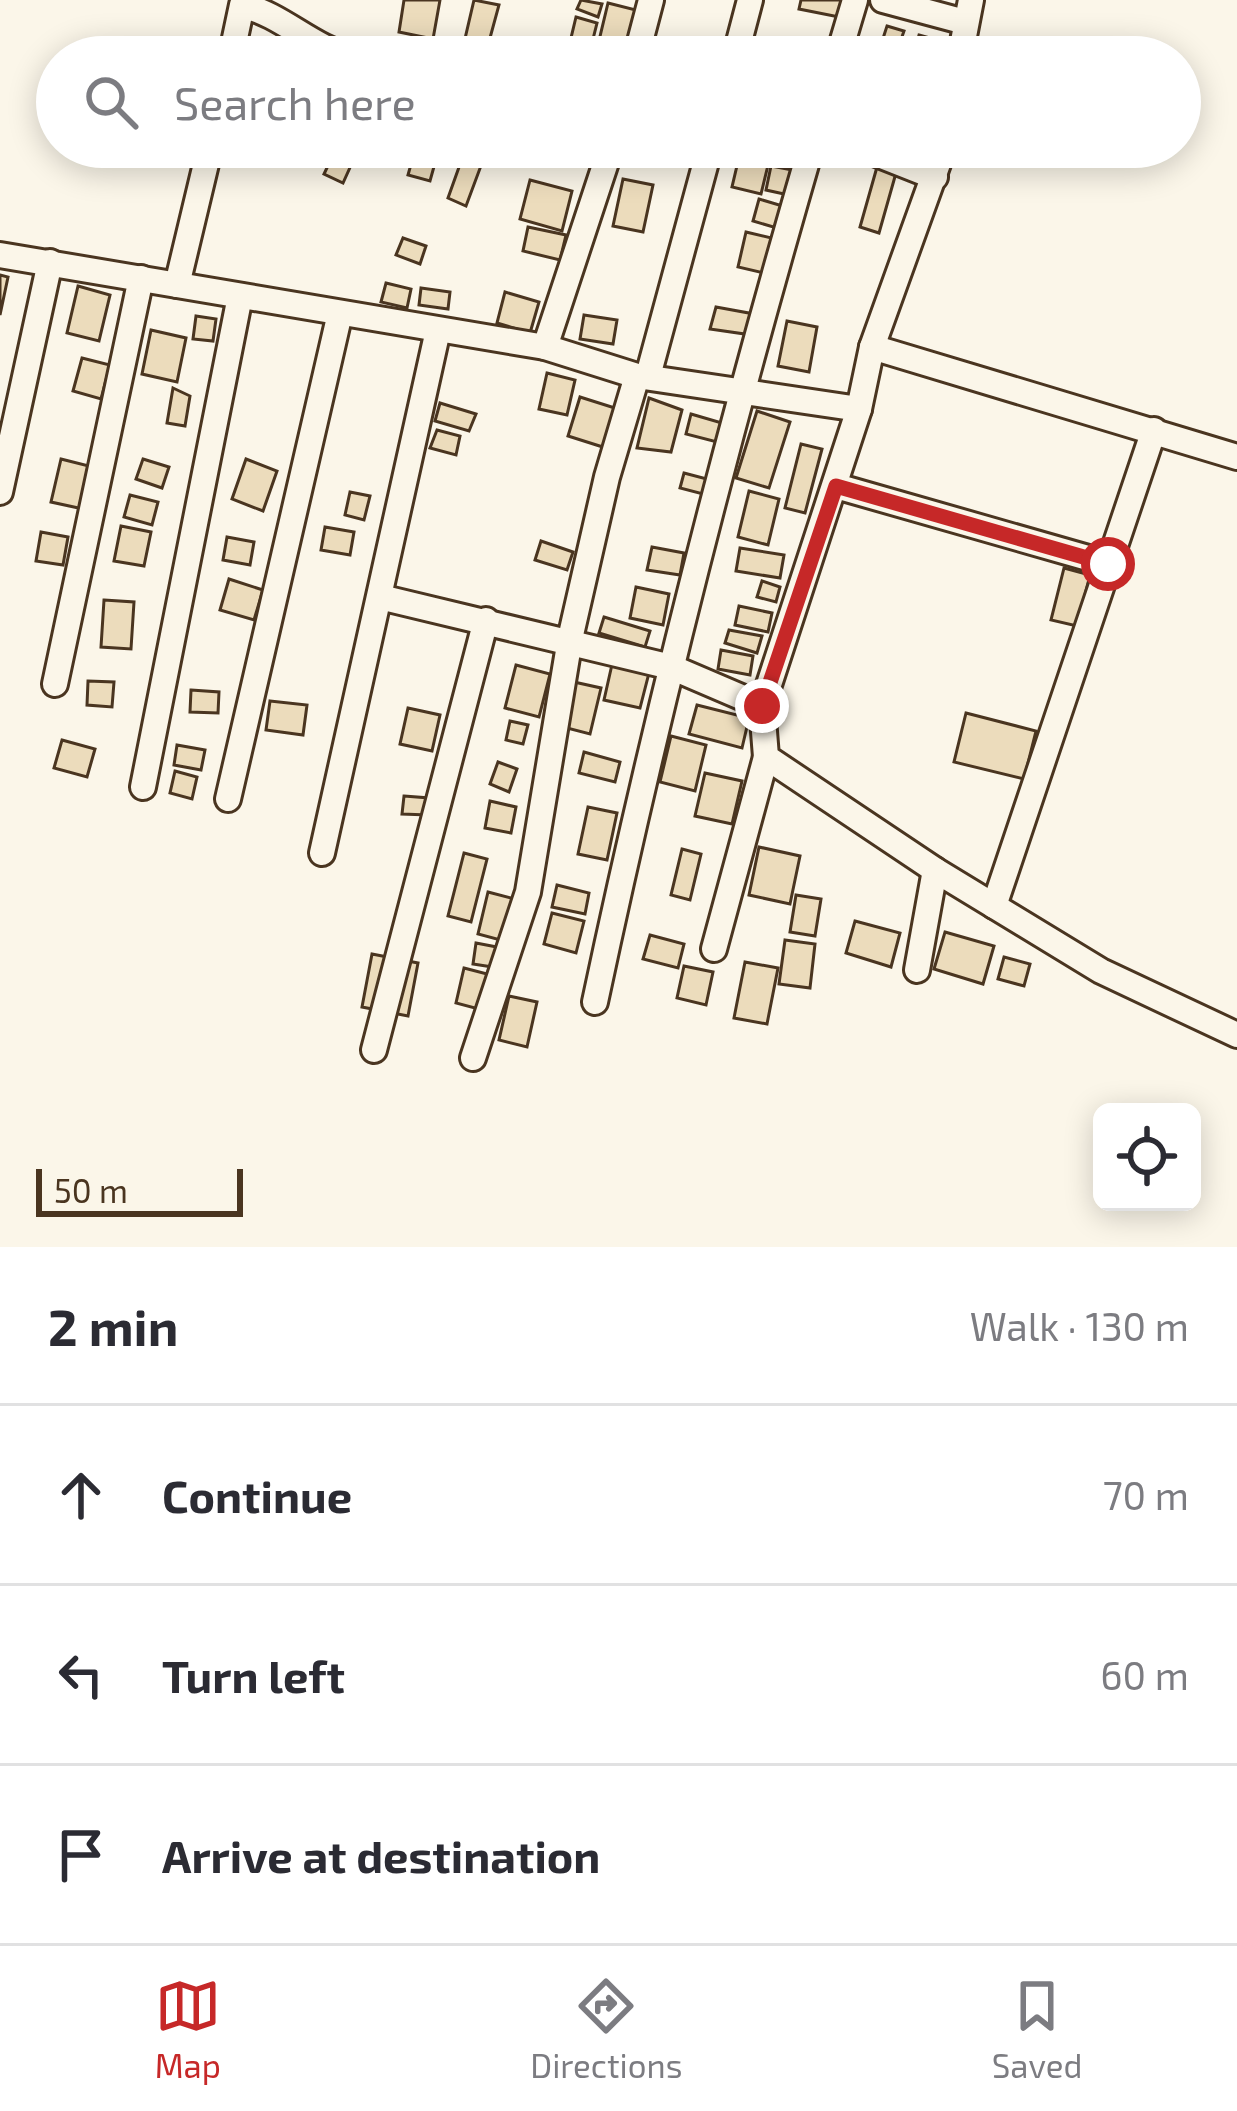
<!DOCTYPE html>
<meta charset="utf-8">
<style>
:root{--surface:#fff;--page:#f7f7f7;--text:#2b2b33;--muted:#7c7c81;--line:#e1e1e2;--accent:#c62828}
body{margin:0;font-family:"Exo 2",sans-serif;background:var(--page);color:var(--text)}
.controls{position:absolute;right:36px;bottom:36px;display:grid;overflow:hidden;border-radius:18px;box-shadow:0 6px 30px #0003}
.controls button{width:108px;height:108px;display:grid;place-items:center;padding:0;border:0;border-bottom:3px solid var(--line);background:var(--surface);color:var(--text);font:60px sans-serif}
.scale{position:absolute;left:36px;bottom:30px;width:207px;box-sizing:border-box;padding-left:12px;border:6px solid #4a3520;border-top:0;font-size:33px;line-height:42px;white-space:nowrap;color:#4a3520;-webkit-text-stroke:9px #fbf6e9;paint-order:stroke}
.stop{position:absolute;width:36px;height:36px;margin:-27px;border:9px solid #c62828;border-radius:50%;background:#fff}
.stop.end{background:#c62828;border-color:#fff;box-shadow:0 3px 12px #0008}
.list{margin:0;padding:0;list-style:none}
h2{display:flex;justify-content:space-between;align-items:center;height:156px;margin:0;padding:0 48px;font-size:51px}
h2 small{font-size:39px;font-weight:400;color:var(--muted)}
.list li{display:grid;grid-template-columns:78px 1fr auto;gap:36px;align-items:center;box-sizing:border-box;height:180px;padding:0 48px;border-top:3px solid var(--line)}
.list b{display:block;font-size:45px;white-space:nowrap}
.list em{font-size:39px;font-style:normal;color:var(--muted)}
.icon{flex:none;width:66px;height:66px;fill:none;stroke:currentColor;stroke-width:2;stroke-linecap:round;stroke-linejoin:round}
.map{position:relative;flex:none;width:1237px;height:1247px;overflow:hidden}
.search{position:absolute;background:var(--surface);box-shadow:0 6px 30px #0003;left:36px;right:36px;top:36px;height:132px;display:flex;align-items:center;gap:30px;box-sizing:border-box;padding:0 42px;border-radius:66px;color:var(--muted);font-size:45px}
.sheet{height:696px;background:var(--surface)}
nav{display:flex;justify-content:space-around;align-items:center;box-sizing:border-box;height:168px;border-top:3px solid var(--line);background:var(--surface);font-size:33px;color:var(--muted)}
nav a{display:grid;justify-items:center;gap:6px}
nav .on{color:var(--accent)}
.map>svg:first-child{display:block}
.building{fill:#ecdcbc;stroke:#4a3520;stroke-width:3}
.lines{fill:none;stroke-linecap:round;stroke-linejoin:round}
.street-casing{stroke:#4a3520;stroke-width:30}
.street{stroke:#fbf6e9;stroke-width:24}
.route{stroke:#c62828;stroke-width:15}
</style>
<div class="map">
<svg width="1237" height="1247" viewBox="0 0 1237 1247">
<rect width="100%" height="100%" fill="#fbf6e9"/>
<g class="building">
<polygon points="404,0 440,0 433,39 399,32"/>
<polygon points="474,0 499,5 487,49 464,43"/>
<polygon points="581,0 602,4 598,17 577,9"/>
<polygon points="801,0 842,0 839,17 799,9"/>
<polygon points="608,3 636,10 625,56 597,49"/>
<polygon points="576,17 597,23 592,43 571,38"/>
<polygon points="887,26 904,31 895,57 877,57"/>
<polygon points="919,35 948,43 944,57 913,57"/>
<polygon points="797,40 825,47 822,57 792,57"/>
<polygon points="687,43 723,51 722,57 684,57"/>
<polygon points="547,44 571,52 569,57 543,57"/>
<polygon points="740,153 769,161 761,194 732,187"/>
<polygon points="333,155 352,163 343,183 324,174"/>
<polygon points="463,156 482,163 466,206 448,198"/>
<polygon points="413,157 435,163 430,181 408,175"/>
<polygon points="771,166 798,171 793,196 766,190"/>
<polygon points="877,167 896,173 879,233 860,227"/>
<polygon points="623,179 653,185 643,232 613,226"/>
<polygon points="530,180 572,191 562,231 520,219"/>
<polygon points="759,199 786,207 780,229 753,221"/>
<polygon points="528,227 566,235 560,260 523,251"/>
<polygon points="746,232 776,239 768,274 738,267"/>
<polygon points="403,238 426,246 420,264 396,255"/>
<polygon points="0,275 8,277 0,315"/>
<polygon points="386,283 411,289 407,308 381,302"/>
<polygon points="78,286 110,295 99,341 67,333"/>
<polygon points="421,288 450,292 448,309 419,305"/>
<polygon points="505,292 539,302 530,333 497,323"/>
<polygon points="716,307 754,314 745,334 710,329"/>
<polygon points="584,315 617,320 613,344 580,339"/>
<polygon points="196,316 216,319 213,341 193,339"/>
<polygon points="787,321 817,327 809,372 778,366"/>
<polygon points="151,330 186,338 177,382 142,374"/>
<polygon points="82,358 110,365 101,399 73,391"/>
<polygon points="547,373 575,380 567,415 539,409"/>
<polygon points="173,388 190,396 185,426 167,423"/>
<polygon points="580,397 618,409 606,448 568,436"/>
<polygon points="649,398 682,410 671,452 637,448"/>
<polygon points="440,403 476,414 469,431 435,421"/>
<polygon points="757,411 790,422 769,488 736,478"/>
<polygon points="691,414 722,423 717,442 686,434"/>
<polygon points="437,430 460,436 456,455 430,448"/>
<polygon points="801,444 822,449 805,513 785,508"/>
<polygon points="61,459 93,467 83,509 51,502"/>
<polygon points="143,459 169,467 162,488 136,479"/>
<polygon points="246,459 277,471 263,511 232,499"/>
<polygon points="684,473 707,479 703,494 680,488"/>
<polygon points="749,491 779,499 768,545 738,537"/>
<polygon points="350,492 370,496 364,520 345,515"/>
<polygon points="130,495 158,502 152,525 124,517"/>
<polygon points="121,526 151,532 144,566 114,561"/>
<polygon points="325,527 354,532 350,555 321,550"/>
<polygon points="41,532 68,537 63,565 36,561"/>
<polygon points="227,537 254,542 250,565 223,560"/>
<polygon points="541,541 573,552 567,570 535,560"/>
<polygon points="652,547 684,553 680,575 647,570"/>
<polygon points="740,548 784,555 780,578 736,571"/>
<polygon points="1064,568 1090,575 1077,626 1051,620"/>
<polygon points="229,579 263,590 254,620 220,610"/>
<polygon points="762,581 780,587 776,602 757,597"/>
<polygon points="636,587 669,594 663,625 630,618"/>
<polygon points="104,600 134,602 131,649 101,647"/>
<polygon points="739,606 772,613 768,632 735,625"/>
<polygon points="604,617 650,631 645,647 599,633"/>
<polygon points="729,630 762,636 757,653 725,643"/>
<polygon points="721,650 753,656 750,675 718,669"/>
<polygon points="613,660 650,669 640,708 604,700"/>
<polygon points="516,665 550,674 539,717 505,708"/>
<polygon points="88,681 114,682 112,707 87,705"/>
<polygon points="574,682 601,688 590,734 563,727"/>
<polygon points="191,690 219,692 218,713 190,712"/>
<polygon points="270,701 307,705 303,735 266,730"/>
<polygon points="697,705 749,718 742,748 689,734"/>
<polygon points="408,708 440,715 432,751 400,744"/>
<polygon points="966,713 1036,731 1024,779 954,762"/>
<polygon points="510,721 528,725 523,744 506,740"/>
<polygon points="671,736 706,745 695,791 660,782"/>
<polygon points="62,740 95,749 87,777 54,768"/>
<polygon points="177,745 205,750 201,770 174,765"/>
<polygon points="584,752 620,762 615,782 579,773"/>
<polygon points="498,762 517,769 509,792 490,784"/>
<polygon points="175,771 197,777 192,799 170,793"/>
<polygon points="705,773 742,781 732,824 695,816"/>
<polygon points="404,796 429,798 428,815 402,814"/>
<polygon points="490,801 516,807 511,833 485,828"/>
<polygon points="588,807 617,813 607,860 578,854"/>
<polygon points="759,847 800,856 790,904 749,895"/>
<polygon points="682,849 701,854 690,900 671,895"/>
<polygon points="464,853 487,859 471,922 448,916"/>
<polygon points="557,885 589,893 585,914 552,907"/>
<polygon points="488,892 515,899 504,941 478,934"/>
<polygon points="796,895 821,899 815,936 790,932"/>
<polygon points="552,913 584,921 576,953 544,944"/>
<polygon points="855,921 900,933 891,967 846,953"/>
<polygon points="945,932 994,946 983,984 934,969"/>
<polygon points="650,935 684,944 678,968 643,959"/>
<polygon points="785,940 815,944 810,988 779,984"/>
<polygon points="476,943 502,948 499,968 473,964"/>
<polygon points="372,954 418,963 408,1016 362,1007"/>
<polygon points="1004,957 1030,964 1024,986 998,979"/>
<polygon points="745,962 778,968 767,1024 734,1018"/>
<polygon points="684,966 713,972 706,1005 677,998"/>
<polygon points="464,968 495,976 486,1011 456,1003"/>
<polygon points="509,996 537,1002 527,1047 499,1040"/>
</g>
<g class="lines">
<defs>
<g id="street">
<polyline points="883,0 965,22"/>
<path d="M231,57L242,5C285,16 312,49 353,57"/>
<polyline points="636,57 651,0"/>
<polyline points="735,57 750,0"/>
<polyline points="838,57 855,0"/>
<polyline points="960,57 971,0"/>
<polyline points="768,147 809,157"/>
<polyline points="859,147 935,177"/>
<polyline points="944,147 872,347 859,409 762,706 766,757 935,870 1101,971 1237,1035"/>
<polyline points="0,255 545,347 637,376 859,409"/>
<polyline points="177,285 210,147"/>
<polyline points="545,347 611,147"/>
<polyline points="872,347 1237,457"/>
<polyline points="648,376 710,147"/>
<polyline points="836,486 1109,564"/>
<polyline points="0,492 50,262"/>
<polyline points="380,597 671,667 762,706"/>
<polyline points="55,684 141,278"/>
<polyline points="143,787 240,296"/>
<polyline points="228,799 340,313"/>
<polyline points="322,853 438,330"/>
<polyline points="994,906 1154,430"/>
<polyline points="714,949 766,757"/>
<polyline points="917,970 935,870"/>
<path d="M595,1002C656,714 729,429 811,147"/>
<polyline points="374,1050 486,620"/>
<polyline points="473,1058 528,892 570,639 607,477 637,376"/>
</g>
</defs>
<use href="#street" class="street-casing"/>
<use href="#street" class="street"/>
</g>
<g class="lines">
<polyline class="route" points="762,706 836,486 1108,564"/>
</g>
</svg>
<div class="controls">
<button><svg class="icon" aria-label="locate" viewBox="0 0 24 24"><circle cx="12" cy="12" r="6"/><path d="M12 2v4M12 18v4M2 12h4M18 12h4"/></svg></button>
</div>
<div class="scale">50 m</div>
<div class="stop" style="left:1108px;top:564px"></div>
<div class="stop end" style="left:762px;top:706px"></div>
<div class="search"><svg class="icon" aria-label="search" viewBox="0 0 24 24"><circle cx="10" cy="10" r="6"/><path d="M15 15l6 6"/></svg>Search here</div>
</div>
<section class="sheet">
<h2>2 min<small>Walk · 130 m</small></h2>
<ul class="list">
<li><svg class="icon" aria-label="ahead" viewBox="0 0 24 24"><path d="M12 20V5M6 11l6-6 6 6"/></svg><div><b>Continue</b></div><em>70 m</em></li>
<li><svg class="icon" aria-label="left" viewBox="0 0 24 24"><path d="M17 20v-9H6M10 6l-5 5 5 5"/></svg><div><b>Turn left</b></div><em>60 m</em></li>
<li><svg class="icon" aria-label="arrive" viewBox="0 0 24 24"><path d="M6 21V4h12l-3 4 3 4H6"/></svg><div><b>Arrive at destination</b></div></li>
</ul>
</section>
<nav>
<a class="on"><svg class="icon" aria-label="map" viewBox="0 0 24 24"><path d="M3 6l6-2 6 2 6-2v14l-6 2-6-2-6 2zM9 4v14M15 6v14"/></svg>Map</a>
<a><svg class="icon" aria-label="directions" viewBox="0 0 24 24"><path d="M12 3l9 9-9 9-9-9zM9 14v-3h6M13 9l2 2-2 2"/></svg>Directions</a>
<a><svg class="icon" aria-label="saved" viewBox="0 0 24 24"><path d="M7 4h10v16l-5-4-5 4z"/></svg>Saved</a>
</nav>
